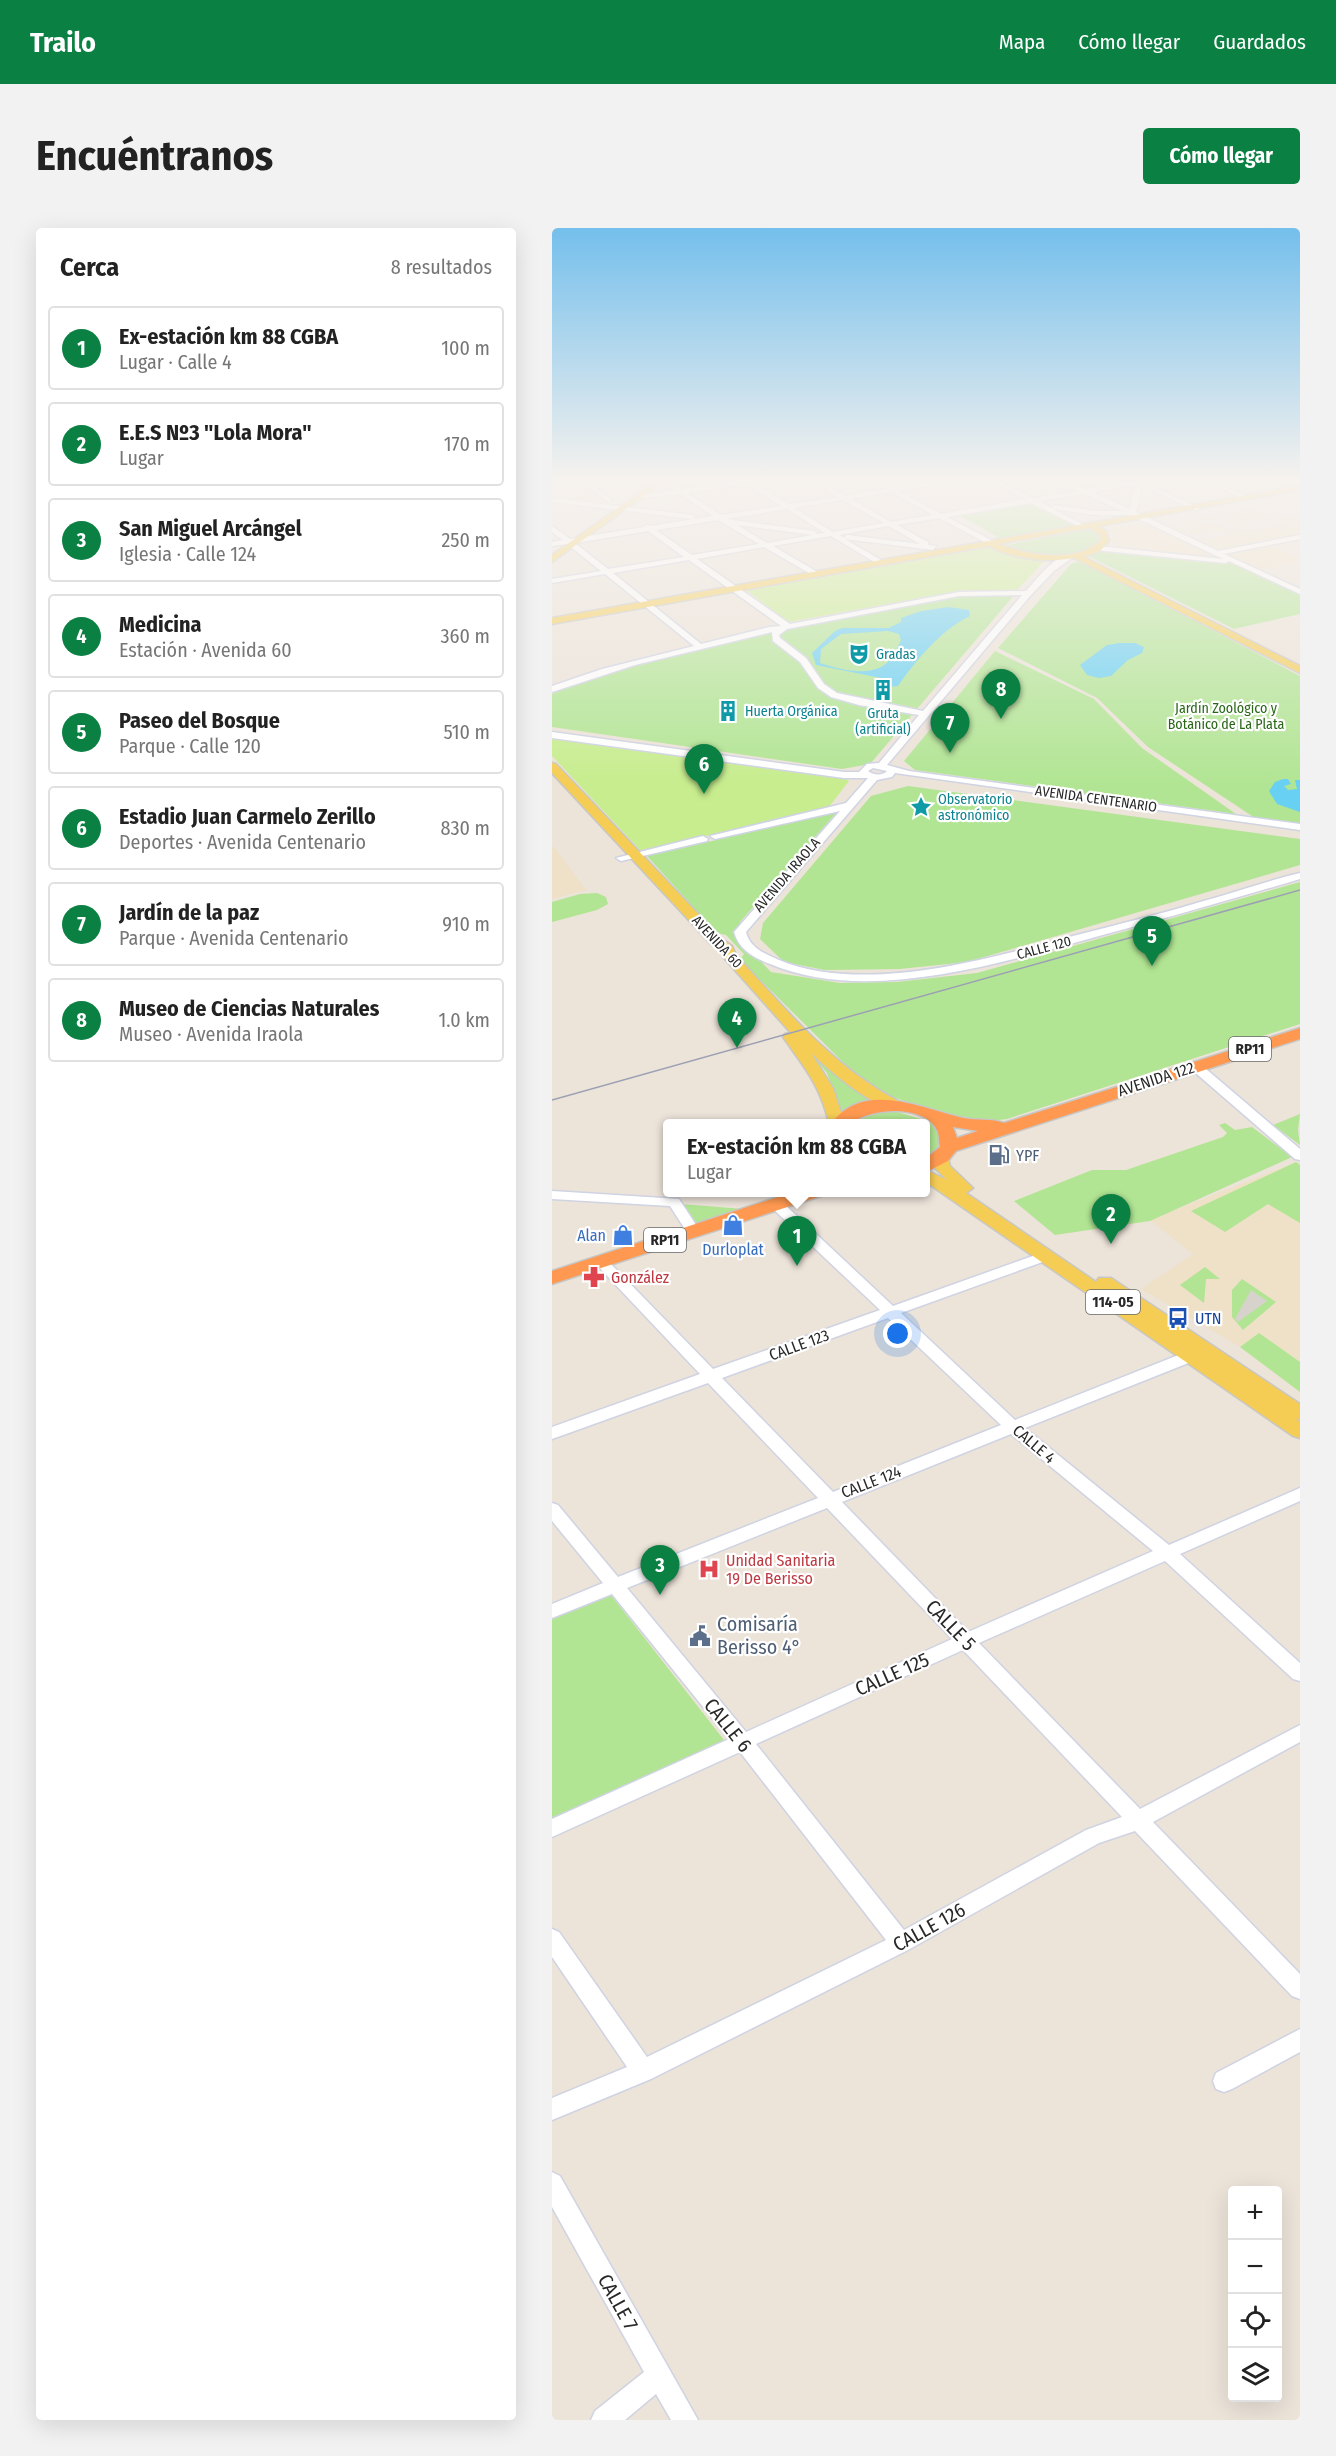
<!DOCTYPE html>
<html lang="es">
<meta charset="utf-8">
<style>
:root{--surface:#fff;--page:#f2f2f2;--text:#222;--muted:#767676;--line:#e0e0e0;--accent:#0b8043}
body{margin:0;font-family:"Fira Sans Condensed",sans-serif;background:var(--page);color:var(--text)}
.controls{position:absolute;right:18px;bottom:18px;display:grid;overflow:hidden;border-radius:6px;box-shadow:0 6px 24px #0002}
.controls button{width:54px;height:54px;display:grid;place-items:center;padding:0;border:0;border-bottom:2px solid var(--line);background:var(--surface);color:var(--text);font:30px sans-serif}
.you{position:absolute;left:346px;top:1106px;width:21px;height:21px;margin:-15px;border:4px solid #fff;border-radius:50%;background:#1a73e8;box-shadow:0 0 0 9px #1a73e833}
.badge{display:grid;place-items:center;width:39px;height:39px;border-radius:50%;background:var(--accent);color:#fff;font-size:20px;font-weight:700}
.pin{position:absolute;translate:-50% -50px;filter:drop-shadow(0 2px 3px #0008)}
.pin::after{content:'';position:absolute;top:32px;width:21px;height:18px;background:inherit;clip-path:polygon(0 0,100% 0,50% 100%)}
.popup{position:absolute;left:111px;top:891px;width:267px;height:78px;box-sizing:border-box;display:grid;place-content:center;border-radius:6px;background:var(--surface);filter:drop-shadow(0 2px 4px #0005);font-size:20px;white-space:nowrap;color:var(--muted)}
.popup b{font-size:22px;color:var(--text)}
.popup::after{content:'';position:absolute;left:50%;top:100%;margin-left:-12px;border:12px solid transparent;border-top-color:var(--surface)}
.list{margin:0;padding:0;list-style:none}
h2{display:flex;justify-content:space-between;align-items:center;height:78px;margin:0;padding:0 24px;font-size:26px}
h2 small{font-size:20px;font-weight:400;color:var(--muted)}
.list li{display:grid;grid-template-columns:39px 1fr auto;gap:18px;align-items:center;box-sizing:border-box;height:84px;margin:0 12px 12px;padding:0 12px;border:2px solid var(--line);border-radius:6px}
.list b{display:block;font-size:22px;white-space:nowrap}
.list p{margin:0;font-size:20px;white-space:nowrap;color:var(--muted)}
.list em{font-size:20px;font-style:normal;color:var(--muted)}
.icon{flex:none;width:33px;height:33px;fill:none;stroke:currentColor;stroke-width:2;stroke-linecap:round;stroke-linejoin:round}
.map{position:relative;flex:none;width:748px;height:2192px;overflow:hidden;border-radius:6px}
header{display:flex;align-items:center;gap:36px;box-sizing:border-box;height:84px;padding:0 30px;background:var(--accent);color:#fff}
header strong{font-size:28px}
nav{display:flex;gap:33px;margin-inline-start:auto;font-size:21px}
.intro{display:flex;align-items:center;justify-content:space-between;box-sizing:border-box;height:144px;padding:0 36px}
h1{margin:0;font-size:42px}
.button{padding:15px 27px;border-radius:6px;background:var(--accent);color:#fff;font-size:21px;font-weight:700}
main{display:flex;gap:36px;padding:0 36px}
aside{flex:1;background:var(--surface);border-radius:6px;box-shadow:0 6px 24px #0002}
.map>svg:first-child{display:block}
.education{fill:#eee1c8;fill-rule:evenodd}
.green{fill:#b1e593}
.pitch{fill:#c7ed8e}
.plaza{fill:#d7d3cc}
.water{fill:#67d0f3;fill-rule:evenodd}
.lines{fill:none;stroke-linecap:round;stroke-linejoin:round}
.stream{stroke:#67d0f3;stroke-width:1.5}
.minor-casing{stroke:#cfd3e2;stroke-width:3}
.major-casing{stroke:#c7c7c7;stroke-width:3}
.highway-casing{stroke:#c7c7c7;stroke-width:3}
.minor{fill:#fff;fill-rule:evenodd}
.major{fill:#f5cd55;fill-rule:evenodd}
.highway{fill:#ff9951;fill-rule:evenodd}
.tram{stroke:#9ca0b4;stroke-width:1.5}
.labels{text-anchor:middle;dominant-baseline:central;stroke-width:4.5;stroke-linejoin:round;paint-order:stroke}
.far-culture-label{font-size:14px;fill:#0d838f;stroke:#fff;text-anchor:start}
.far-park-label{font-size:14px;fill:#296717;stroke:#fff}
.far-street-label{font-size:14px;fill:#282828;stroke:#fff}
.shield{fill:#fff;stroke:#686868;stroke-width:1.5}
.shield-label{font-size:15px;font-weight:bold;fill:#282828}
.street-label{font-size:16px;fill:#282828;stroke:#fff}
.service-label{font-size:16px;fill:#4e5e75;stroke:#fff;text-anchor:start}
.shop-label{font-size:16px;fill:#366cbe;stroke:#fff;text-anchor:end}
.health-label{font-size:16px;fill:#be3a42;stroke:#fff;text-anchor:start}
.transit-label{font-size:16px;fill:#164399;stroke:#fff;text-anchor:start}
.near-service-label{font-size:20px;fill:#4e5e75;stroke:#fff;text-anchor:start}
.near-street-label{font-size:20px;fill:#282828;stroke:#fff}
</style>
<header>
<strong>Trailo</strong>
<nav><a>Mapa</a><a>Cómo llegar</a><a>Guardados</a></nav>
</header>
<div class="intro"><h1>Encuéntranos</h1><a class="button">Cómo llegar</a></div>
<main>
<aside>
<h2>Cerca<small>8 resultados</small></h2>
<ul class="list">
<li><span class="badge">1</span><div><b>Ex-estación km 88 CGBA</b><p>Lugar · Calle 4</p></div><em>100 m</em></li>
<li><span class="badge">2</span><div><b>E.E.S Nº3 &quot;Lola Mora&quot;</b><p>Lugar</p></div><em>170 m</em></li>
<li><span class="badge">3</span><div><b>San Miguel Arcángel</b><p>Iglesia · Calle 124</p></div><em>250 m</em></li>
<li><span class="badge">4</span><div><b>Medicina</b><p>Estación · Avenida 60</p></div><em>360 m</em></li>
<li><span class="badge">5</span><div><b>Paseo del Bosque</b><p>Parque · Calle 120</p></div><em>510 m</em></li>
<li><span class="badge">6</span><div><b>Estadio Juan Carmelo Zerillo</b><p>Deportes · Avenida Centenario</p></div><em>830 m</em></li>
<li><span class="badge">7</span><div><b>Jardín de la paz</b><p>Parque · Avenida Centenario</p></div><em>910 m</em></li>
<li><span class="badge">8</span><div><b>Museo de Ciencias Naturales</b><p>Museo · Avenida Iraola</p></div><em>1.0 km</em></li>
</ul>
</aside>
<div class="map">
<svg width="748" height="2192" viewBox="0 0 748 2192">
<rect width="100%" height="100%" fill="#ece3d9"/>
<g class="education">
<polygon points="0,260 43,264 53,273 43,275 0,269"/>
<path d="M700,281L722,290L688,296L698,301L674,306L665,302L636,307L614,297ZM699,284L711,289L701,291L696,288L673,294L689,301L679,303L662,296L638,299L642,301L633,303L622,298Z"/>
<polygon points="748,287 748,308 713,315 748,331 748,334 707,342 645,313 736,296 726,291"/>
<polygon points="593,294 675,331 562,319 561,306 555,300"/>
<polygon points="0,619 2,619 34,662 0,671"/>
<polygon points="744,934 748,937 748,1164 688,1119 589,1061 641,1026 598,992"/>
</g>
<g class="green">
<polygon points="477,274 521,297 448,310 405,286"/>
<path d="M539,301L544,304L548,313C526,334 480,329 455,317Z"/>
<polygon points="550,322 683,335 748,366 748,386 682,401 536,328"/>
<polygon points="528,333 748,448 748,596 703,590 596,519 545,470 446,420 519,336"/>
<path d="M423,365H464L318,536L290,541L0,499V466C42,446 86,436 131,424C227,400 325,383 423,365Z"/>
<polygon points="443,423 542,471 590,520 684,586 363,542 352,533"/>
<polygon points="356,558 748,611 748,637 415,734 348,741 273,742 232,734 208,711 211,695 319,568"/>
<polygon points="285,584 188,694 186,710 219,744 288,755 345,754 425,745 748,654 748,796 455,891 421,895 331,866 311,854 188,732 192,726 174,707 165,705 95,628"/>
<polygon points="45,665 54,669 56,676 45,682 0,694 0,674 28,666"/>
<polygon points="243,808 325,873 307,876 289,885 275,845"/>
<polygon points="339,882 379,894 388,902 389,921 374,933 374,896 297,896 308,887"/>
<polygon points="748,886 746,902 748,917 721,897"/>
<polygon points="673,895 683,902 700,899 740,929 598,993 503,1007 462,973 540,942 574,942 671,909 675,905 667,897"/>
<polygon points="744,934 748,937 748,995 716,976 673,1004 639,983"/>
<polygon points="129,976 204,982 142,1001"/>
<polygon points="653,1039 668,1051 654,1051 652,1075 628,1057"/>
<polygon points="690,1051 724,1074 691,1102 680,1089 680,1062"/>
<polygon points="707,1105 748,1134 748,1164 688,1119"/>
<polygon points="59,1367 172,1512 0,1594 0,1391"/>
</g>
<g class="pitch">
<polygon points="440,319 467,328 493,332 464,363 412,362 237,394 194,362"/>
<polygon points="0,509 292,550 297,553 276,580 89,623 0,528"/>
</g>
<polygon class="plaza" points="699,1062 715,1073 686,1094 683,1091"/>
<g class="water">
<path d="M397,379L417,382L418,388C390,401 364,432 346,458L335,459L329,450L264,437L260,425L283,403L290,400H337L349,394V390L369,383ZM336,403L347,406L349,412C346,418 344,424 340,429C325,452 289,442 268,435L269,421L289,406Z"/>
<polygon points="567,415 583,415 592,419 590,425 576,432 559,448 547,450 535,447 528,437 555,417"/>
<polygon points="731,551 736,551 739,556 732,558 736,562 745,561 743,552 748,552 748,584 725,576 717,563 723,554"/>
</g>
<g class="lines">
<polyline class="stream" points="327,465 335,459"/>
<defs>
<g id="minor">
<polygon points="13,250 30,250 60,272 55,273 25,252 0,256 0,252"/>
<path d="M106,250H113L130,261L189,253L186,250H222L201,255L237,276L286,269L255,250H263L293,268L334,261L315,250H323L341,260L405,250H420L347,263L389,286L473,271L433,250H441L481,270L526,263L502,250H510L534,261L581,253L587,250H616L594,255L647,280V282H643L590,258L584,284L666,323L748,307V311L672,326L748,361V366L677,333L673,335L544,322L547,318L671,331L578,287H543L501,281L534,298L532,301L479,275L395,289L443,314L440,318L387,290L345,297L376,314V317L384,318L381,322L293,311L332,334L329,338L279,308L221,318L267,345L268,347L264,349L212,319L145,331L238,396L407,364L474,363C485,351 503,326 520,326V330L502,343L479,367L335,537L357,543L748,596V602L343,545L340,549L325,552L194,704C198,720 213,726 227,732C311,767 436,731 521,708C563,697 606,687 648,674C681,665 714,653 748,645V651C681,671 614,690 547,708C449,735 315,777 218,736C202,730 187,722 182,704L288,583L163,611L158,608L294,575L316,550H292L0,510V504L292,544H307L315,536L327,535L367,487L307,477L279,469L266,460L248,434L221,413L220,404L83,437L0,464V458L50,441L142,418L53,346L0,355V351L49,343L15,316L0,318V314L11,312L0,304V298L18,311L92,299L95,297L99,298L161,288L128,266L84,271L86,268L123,262ZM194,256L229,278L169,287L135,265ZM583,257L578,281L541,264ZM339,264L381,287L339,294L299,271ZM533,266L570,283H543L503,277L500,280L487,273ZM291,272L332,295L281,304L242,280ZM235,281L273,305L265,306L262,303L174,291ZM166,292L207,316L140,327L104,302ZM185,297L261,307L215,315ZM337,298L368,316L295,307L292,310L287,307ZM96,303L132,329L56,341L23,315ZM137,332L229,398L217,399L149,416L61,345ZM470,367L371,483L285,465L272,456L254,430L228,410L227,407L235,401L407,368ZM321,540L335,543C331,548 321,547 316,543Z"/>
<polygon points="647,250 655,250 698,270 693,271"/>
<polygon points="733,250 748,253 748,257 734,251"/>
<polygon points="0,270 140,287 143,289 140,291 0,274"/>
<polygon points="151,608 156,611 155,613 69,633 64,630"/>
<polygon points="643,834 647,835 748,921 748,932 743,931 639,841 637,838"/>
<polygon points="0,963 127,971 148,1003 141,1007 136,1006 118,978 0,971"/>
<path d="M225,973L230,974L341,1078L489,1025H499L501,1028L499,1031L349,1085L463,1192L634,1124H644L647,1128L644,1132L473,1200L617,1317L748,1260V1273L628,1326L748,1435V1453L741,1451L613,1333L427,1415L588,1581L748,1497V1514L601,1594L748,1746V1771L740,1768L583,1603L547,1615L356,1722L99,1851L0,1892V1870L75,1839L0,1729V1701L7,1704L95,1829L334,1712L188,1524L0,1609V1591L177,1511L60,1366L0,1390V1376L51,1355L0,1293V1275L6,1277L66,1349L266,1270L156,1155L0,1211V1199L148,1146L42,1034L49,1029L54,1031L161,1141L328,1082L220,980L218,977L220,974ZM336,1090L449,1197L281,1264L170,1150ZM459,1206L601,1323L416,1404L290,1274ZM275,1280L400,1411L194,1504L75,1360ZM411,1422L570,1589L534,1602L352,1702L204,1516Z"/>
<polygon points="748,1801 748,1824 680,1861 672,1864 664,1861 661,1853 664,1845"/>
<polygon points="0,1944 8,1948 146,2192 119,2192 104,2166 73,2192 39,2192 43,2183 92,2144 0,1979"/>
</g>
<g id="major">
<polygon points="108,250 117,250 0,334 0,327"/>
<path d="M748,258V262L547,298L555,304L557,313L548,323L532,329L748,438V445L522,330C496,335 460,331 437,318L0,396V390ZM538,300L548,307L549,312C525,336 476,327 447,316Z"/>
<path d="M0,535L4,536L170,711L180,718L184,727C234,782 280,838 346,873L349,876L346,879C325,885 275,840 259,825L281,860L293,896H277C269,858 252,839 231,809L233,806L239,805L173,731L169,723L160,717L0,545Z"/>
<polygon points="389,924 395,926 398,938 421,960 414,965 544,1054 547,1050 559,1050 748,1176 748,1192 743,1190 748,1194 748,1210 741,1208 374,954 374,942 395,952 382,939 381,929"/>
</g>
<g id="highway">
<path d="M748,800V811L404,923L396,933L374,944V930L388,919C387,914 387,908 386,904C375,876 318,879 299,896H279C312,851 370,881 411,890C424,893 440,890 452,895ZM401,899L426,903L405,910Z"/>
<polygon points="241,964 271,964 269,968 0,1056 0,1043"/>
</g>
</defs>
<use href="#minor" class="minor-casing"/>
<use href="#major" class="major-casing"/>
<use href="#highway" class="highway-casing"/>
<use href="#minor" class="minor"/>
<use href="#major" class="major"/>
<use href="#highway" class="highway"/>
<polyline class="tram" points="0,872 748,662"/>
</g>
<linearGradient id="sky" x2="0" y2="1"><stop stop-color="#74bfec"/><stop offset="0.45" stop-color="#f6f2ee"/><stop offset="1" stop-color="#f6f2ee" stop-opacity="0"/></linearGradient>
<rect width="748" height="557" fill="url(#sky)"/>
<defs>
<symbol id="theatre-bare" viewBox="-9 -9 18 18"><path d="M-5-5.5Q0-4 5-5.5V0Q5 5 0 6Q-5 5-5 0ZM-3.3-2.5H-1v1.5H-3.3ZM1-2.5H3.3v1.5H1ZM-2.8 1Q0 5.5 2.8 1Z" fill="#0f9aa8" stroke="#fff" stroke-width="2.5" paint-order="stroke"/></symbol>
<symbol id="building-bare" viewBox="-9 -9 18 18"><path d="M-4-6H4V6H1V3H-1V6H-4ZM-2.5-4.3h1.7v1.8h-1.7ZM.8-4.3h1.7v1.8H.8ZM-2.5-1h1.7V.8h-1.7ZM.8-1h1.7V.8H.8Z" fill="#0f9aa8" stroke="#fff" stroke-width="2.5" paint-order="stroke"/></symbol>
<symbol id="sight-bare" viewBox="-9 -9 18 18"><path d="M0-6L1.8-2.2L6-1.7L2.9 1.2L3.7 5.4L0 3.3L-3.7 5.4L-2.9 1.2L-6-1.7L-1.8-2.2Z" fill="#0f9aa8" stroke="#fff" stroke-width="2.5" paint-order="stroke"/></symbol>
<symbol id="fuel-bare" viewBox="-9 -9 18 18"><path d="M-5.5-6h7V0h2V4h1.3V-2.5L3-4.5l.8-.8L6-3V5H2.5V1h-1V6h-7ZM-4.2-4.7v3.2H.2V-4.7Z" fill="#5c6f8a" stroke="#fff" stroke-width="2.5" paint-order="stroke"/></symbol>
<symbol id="shop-bare" viewBox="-9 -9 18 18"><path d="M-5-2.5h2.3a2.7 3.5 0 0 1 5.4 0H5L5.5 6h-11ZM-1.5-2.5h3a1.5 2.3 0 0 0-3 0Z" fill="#3f7fe0" stroke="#fff" stroke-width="2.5" paint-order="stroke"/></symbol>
<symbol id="pharmacy-bare" viewBox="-9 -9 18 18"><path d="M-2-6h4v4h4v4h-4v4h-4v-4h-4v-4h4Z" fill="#e0444e" stroke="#fff" stroke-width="2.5" paint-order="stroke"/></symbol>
<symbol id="bus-bare" viewBox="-9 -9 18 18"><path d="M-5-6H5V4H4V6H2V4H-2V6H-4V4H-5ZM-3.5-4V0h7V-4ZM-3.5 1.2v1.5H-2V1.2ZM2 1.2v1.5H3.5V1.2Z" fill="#1a4fb4" stroke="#fff" stroke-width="2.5" paint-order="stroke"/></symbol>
<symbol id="hospital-bare" viewBox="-9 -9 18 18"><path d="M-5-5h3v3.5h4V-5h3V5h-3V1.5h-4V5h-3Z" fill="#e0444e" stroke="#fff" stroke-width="2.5" paint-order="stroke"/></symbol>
<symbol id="civic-bare" viewBox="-9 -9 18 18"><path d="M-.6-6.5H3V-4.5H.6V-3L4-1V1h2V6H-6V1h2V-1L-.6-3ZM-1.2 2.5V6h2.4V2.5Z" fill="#5c6f8a" stroke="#fff" stroke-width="2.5" paint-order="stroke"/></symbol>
</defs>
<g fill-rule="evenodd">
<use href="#theatre-bare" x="292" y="411" width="30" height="30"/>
<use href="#building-bare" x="316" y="447" width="30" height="30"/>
<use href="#building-bare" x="161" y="468" width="30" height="30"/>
<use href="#sight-bare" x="354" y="564" width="30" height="30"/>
<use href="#fuel-bare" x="432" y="912" width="30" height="30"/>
<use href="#shop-bare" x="166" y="982" width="30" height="30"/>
<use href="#shop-bare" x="56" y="992" width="30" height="30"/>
<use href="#pharmacy-bare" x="27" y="1034" width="30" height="30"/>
<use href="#bus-bare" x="611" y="1075" width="30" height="30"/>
<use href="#hospital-bare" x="142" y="1326" width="30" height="30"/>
<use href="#civic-bare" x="133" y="1393" width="30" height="30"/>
</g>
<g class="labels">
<g class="far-culture-label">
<text x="324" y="426">Gradas</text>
<text x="193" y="483">Huerta Orgánica</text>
<text x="331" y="485" text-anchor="middle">Gruta<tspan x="331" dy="16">(artificial)</tspan></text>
<text x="386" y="571">Observatorio<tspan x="386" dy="16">astronómico</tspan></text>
</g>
<g class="far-park-label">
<text x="674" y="480">Jardín Zoológico y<tspan x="674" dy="16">Botánico de La Plata</tspan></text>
</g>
<g class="far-street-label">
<text transform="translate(544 571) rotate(8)">AVENIDA CENTENARIO</text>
<text transform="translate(235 647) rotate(-49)">AVENIDA IRAOLA</text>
<text transform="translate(165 714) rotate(47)">AVENIDA 60</text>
<text transform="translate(492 720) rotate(-15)">CALLE 120</text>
</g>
<g class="shield">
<rect x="677" y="809" width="42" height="24" rx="4.5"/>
<rect x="92" y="1000" width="42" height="24" rx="4.5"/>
<rect x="534" y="1062" width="54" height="24" rx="4.5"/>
</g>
<g class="shield-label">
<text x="698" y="821">RP11</text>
<text x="113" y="1012">RP11</text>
<text x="561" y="1074">114-05</text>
</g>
<g class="street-label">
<text transform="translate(604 851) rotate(-18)">AVENIDA 122</text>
<text transform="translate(247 1117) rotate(-20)">CALLE 123</text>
<text transform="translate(482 1216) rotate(40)">CALLE 4</text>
<text transform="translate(319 1254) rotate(-21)">CALLE 124</text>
</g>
<g class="service-label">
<text x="464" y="927">YPF</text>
</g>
<g class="shop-label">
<text x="54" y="1007">Alan</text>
<text x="181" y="1021" text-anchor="middle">Durloplat</text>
</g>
<g class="health-label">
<text x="59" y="1049">González</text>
<text x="174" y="1332">Unidad Sanitaria<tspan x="174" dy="18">19 De Berisso</tspan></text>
</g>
<g class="transit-label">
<text x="643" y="1090">UTN</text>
</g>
<g class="near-service-label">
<text x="165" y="1396">Comisaría<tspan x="165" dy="23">Berisso 4°</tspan></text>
</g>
<g class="near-street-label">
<text transform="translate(399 1397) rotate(46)">CALLE 5</text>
<text transform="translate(340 1446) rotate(-24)">CALLE 125</text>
<text transform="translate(176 1497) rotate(51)">CALLE 6</text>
<text transform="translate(377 1699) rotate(-29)">CALLE 126</text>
<text transform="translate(66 2074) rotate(61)">CALLE 7</text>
</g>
</g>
</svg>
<div class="controls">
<button>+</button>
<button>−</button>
<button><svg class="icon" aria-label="locate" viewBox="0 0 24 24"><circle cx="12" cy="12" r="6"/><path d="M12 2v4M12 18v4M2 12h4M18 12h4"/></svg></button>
<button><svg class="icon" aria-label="layers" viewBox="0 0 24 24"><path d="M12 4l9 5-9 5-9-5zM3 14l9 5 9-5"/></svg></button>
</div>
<div class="you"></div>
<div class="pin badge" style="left:245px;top:1038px">1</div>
<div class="popup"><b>Ex-estación km 88 CGBA</b>Lugar</div>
<div class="pin badge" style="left:559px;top:1016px">2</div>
<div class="pin badge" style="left:108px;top:1367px">3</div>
<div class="pin badge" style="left:185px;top:820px">4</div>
<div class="pin badge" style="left:600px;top:738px">5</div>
<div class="pin badge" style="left:152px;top:566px">6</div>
<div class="pin badge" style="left:398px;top:525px">7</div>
<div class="pin badge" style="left:449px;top:491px">8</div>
</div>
</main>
